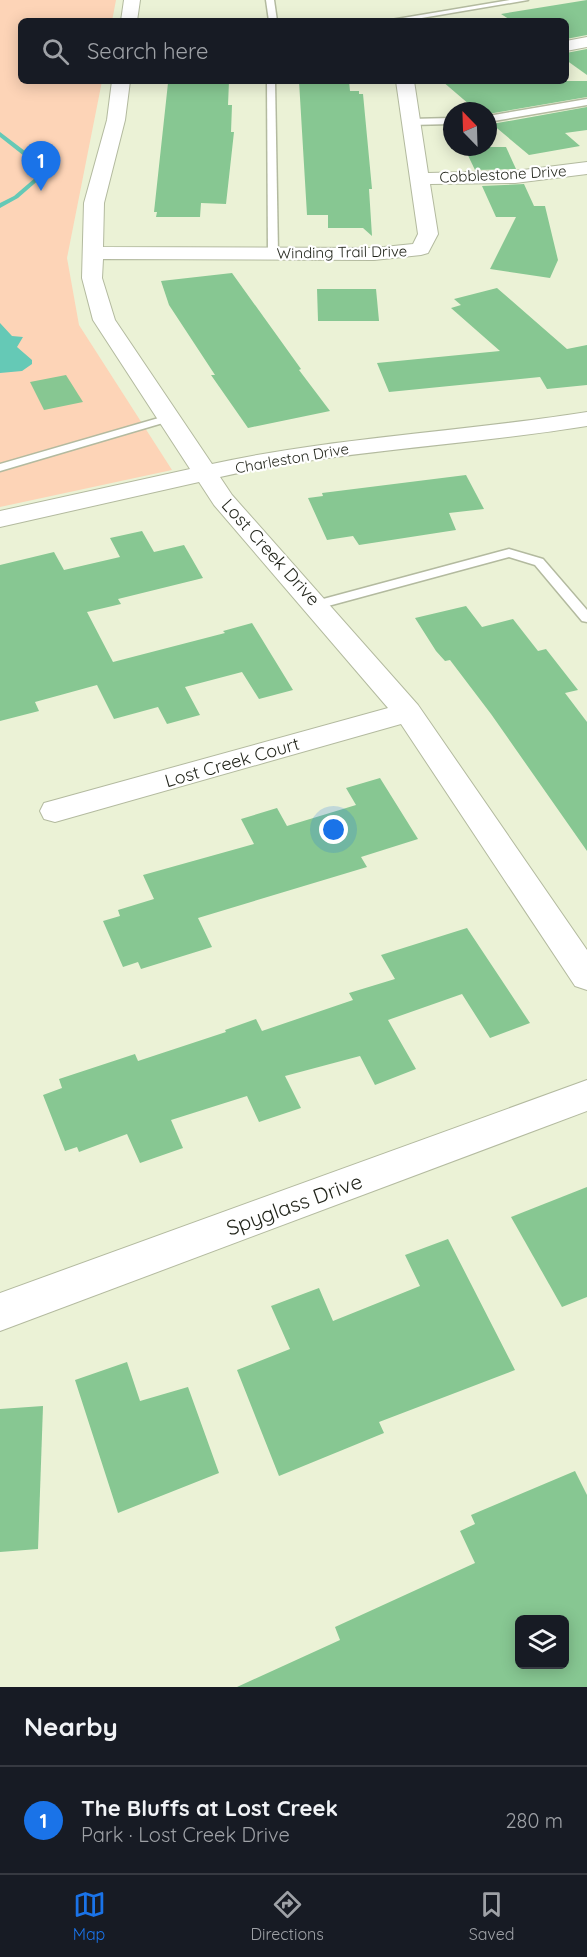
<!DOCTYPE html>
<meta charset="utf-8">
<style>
:root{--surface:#171b24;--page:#242831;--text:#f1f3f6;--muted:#9ea1a6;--line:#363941;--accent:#1a73e8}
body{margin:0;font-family:Quicksand,sans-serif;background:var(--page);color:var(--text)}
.controls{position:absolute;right:18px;bottom:18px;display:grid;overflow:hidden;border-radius:9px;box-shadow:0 3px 15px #0003}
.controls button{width:54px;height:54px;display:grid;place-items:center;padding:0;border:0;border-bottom:2px solid var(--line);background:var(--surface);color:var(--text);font:30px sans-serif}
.compass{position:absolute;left:443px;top:102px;width:54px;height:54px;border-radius:50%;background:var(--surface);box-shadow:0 3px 15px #0003;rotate:337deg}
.you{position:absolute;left:334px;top:830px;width:21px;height:21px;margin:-15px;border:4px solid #fff;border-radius:50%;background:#1a73e8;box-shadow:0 0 0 9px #1a73e833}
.badge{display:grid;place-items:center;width:39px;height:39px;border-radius:50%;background:var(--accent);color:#fff;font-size:20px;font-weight:700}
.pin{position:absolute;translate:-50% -50px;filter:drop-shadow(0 2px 3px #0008)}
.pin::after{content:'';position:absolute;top:32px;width:21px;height:18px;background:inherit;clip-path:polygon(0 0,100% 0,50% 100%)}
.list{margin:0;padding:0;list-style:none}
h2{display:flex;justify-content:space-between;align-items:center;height:78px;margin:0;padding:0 24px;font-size:26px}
h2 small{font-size:20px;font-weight:400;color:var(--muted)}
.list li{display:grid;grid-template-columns:39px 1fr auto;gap:18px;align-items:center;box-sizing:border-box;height:108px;padding:0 24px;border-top:2px solid var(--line)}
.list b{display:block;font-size:22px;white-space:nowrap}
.list p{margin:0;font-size:20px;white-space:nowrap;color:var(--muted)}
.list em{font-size:20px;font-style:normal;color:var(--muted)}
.icon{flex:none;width:33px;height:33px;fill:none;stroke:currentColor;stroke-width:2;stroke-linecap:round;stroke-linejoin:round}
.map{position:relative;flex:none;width:587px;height:1687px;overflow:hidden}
.search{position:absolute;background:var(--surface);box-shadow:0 3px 15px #0003;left:18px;right:18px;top:18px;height:66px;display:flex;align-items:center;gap:15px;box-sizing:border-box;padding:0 21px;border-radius:9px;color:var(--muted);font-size:22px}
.sheet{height:186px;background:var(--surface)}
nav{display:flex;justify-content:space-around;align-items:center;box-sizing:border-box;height:84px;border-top:2px solid var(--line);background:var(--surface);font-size:16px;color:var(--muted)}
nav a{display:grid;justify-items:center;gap:3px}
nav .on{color:var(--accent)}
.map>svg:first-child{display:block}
.green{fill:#fdd4b7}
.water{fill:#65c9b6}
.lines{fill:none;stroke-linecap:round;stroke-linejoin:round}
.stream{fill:#65c9b6;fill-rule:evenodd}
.building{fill:#87c792;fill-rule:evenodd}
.lane-casing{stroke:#b3ba9f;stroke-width:3}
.street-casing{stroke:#b3ba9f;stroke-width:2}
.lane{fill:#fff;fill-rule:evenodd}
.street{fill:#fff;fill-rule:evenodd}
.labels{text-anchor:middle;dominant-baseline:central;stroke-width:4.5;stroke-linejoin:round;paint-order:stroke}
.far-street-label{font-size:15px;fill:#1f2218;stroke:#fff}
.street-label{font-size:18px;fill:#1f2218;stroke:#fff}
.near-street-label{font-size:21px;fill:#1f2218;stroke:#fff}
</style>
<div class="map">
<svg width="587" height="1687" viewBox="0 0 587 1687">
<rect width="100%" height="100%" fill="#ebf2d6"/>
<polygon class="green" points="0,0 116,0 112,21 21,21 21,81 102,81 67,258 79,325 172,470 0,507"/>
<polygon class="water" points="0,323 12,336 23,337 17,347 32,360 32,364 22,371 0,373"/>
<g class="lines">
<polygon class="stream" points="0,132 38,161 41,178 18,198 0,208 0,203 14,196 35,178 33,163 0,137"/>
</g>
<g class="building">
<polygon points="587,0 587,35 566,39 566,21 512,21 501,14"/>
<polygon points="587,49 587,75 566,60 566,53"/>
<polygon points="171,81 229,81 228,105 232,105 231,132 234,132 226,204 201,203 200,217 156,217 157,212 154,212 168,83"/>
<polygon points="299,81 349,81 350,91 359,91 359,94 363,94 372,189 369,189 372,236 363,228 328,228 328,215 307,215"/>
<polygon points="442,81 587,81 587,97 488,114 488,111 477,111"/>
<polygon points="587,107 587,130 565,133 580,146 529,155 492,124"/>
<polygon points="464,147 506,147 516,169 475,170"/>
<polygon points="524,184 534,206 545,206 558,260 550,278 490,269 516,217 496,217 482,186"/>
<polygon points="232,273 301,369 299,370 330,411 248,428 211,375 215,375 169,305 161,281"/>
<polygon points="497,288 567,349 587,345 587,385 547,389 540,377 389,392 377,363 500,351 451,308 461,305 454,299"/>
<polygon points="317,289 376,289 379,321 318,321"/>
<polygon points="66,375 83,402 44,410 30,382"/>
<polygon points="466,475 484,509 449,513 456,530 359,545 353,536 327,540 308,498 323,496 322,493"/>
<polygon points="142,531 154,552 184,545 203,578 118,599 121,604 87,612 113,662 225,633 223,631 252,623 293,690 259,699 242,672 185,687 200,715 167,724 158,707 114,719 97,685 35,702 39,711 0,721 0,565 54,552 64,570 120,557 110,538"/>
<polygon points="466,606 482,627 513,619 538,651 546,649 578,690 565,693 587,722 587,851 491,714 450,660 445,661 436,651 415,618"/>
<polygon points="380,778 418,839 361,857 367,867 198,918 212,947 141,969 138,962 123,967 103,921 120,916 118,910 154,899 143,875 254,844 241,819 277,808 287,826 356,805 346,788"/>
<polygon points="467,928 530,1023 490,1038 462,994 388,1020 416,1069 375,1085 360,1056 285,1076 301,1108 259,1122 247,1096 171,1120 183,1148 140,1163 127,1134 79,1152 77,1147 65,1151 43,1095 62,1088 59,1079 135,1054 138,1061 226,1032 225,1030 256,1019 262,1031 353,1000 349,993 395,979 381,955"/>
<polygon points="587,1187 587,1297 562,1307 511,1217"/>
<polygon points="448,1239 515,1370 379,1422 384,1433 279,1476 237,1370 290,1349 271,1306 319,1288 333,1321 420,1286 405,1255"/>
<polygon points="127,1362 140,1401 188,1387 219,1473 118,1513 75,1380"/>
<polygon points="43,1406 38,1549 0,1552 0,1409"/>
<path d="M575,1471L587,1495V1687H237L340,1640L335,1627L475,1563L460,1531L475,1524L471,1515ZM519,1620H564V1665H519Z"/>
</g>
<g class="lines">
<defs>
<g id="lane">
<polygon points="266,0 274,0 277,21 269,21"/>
<polygon points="510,0 528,0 404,21 385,21"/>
<polygon points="267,81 275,81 278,254 273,257 268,254"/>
<polygon points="587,99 587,105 488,122 488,116"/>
<polygon points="452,118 452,124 410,125 406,122 410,119"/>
<polygon points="169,415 175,418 173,420 0,471 0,464"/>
<polygon points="509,549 543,559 587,610 587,622 582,621 535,565 509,557 317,609 311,605 312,602"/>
</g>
<g id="street">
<polygon points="124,0 140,0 137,21 121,21"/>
<polygon points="587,37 587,47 566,51 566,41"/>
<path d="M112,81H130L125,120L104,203L103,247L374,248L413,244L418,234L396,81H414L428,173L515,171L587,162V174L515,183L430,184L438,234L428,253L421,255L374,260L103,259L102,278L115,320L212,464C335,437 462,432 587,412V426C465,446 341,450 220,477L232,495L418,705L587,950V990L575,986L401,724L55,822L44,819L40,811L44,803L55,800L388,708L214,505L199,482L0,527V511L190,469L93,320L82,278L84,203L107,120Z"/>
<polygon points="587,1080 587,1111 0,1331 0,1293"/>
</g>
</defs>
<use href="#lane" class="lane-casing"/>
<use href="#street" class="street-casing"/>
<use href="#lane" class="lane"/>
<use href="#street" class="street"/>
</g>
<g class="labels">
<g class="far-street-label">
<text transform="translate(503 174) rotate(-3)">Cobblestone Drive</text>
<text transform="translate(342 252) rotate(-1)">Winding Trail Drive</text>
<text transform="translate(292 458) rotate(-10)">Charleston Drive</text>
</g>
<g class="street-label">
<text transform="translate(271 552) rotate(48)">Lost Creek Drive</text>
<text transform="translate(232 762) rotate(-16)">Lost Creek Court</text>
</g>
<g class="near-street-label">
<text transform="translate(294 1204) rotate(-20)">Spyglass Drive</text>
</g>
</g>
</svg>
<div class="controls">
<button><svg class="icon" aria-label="layers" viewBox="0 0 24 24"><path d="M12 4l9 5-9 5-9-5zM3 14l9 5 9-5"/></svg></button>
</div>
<svg class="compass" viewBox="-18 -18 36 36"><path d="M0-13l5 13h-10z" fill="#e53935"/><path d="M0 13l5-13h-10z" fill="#9ea1a6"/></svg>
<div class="you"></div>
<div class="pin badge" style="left:41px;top:191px">1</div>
<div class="search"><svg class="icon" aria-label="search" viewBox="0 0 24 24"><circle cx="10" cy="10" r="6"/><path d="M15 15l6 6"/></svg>Search here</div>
</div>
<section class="sheet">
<h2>Nearby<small></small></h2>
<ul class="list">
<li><span class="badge">1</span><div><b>The Bluffs at Lost Creek</b><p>Park · Lost Creek Drive</p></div><em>280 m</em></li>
</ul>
</section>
<nav>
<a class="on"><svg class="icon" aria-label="map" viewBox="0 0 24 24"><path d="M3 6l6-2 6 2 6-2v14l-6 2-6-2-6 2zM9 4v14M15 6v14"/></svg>Map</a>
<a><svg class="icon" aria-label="directions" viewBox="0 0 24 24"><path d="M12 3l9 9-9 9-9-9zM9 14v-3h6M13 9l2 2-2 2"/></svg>Directions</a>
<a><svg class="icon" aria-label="saved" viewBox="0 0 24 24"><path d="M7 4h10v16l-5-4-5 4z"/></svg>Saved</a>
</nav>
